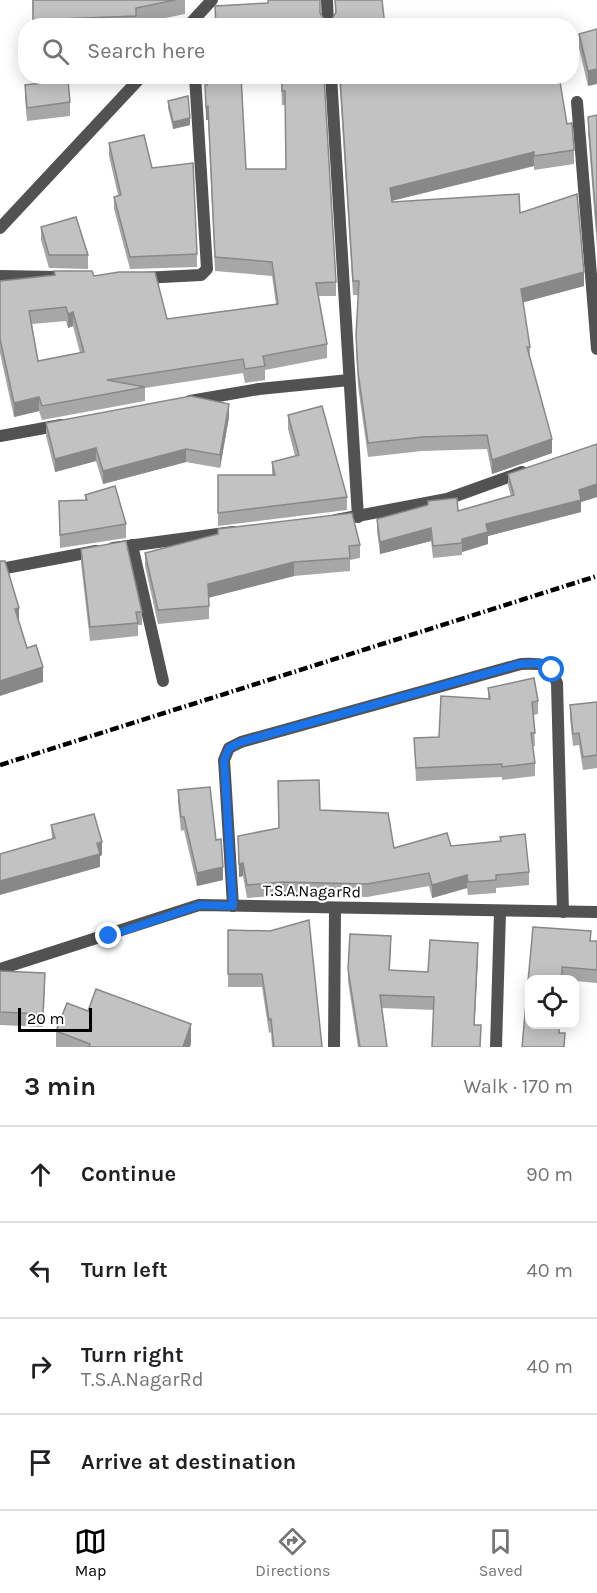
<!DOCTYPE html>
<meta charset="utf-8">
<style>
:root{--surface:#fff;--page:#f2f2f2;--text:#202124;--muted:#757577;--line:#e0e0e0;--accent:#000}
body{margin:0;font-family:Karla,sans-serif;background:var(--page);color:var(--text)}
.controls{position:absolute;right:18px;bottom:18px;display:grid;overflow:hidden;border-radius:12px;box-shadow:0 3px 15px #0003}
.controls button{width:54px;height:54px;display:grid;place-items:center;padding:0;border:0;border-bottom:2px solid var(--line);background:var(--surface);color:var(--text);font:30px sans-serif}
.scale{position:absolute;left:18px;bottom:15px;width:74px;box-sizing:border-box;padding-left:6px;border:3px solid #000;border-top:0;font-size:16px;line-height:21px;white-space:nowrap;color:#000;-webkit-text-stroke:4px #fff;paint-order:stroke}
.stop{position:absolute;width:18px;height:18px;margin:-14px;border:4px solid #1a73e8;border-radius:50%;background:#fff}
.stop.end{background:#1a73e8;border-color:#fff;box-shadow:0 2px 6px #0008}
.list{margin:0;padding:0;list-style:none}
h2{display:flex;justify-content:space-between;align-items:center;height:78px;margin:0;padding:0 24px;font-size:26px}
h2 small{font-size:20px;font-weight:400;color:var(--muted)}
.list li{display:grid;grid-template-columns:39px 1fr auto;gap:18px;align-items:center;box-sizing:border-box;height:96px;padding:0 24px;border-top:2px solid var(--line)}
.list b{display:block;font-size:22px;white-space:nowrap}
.list p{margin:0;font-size:20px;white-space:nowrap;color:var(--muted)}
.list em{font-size:20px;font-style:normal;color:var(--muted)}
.icon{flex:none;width:33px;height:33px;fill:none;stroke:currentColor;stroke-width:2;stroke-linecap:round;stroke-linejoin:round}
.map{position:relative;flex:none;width:597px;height:1047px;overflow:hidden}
.search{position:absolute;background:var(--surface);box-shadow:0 3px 15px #0003;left:18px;right:18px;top:18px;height:66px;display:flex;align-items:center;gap:15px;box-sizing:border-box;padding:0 21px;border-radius:24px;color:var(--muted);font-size:22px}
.sheet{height:462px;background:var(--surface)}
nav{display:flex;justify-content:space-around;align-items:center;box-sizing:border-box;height:84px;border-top:2px solid var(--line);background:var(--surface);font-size:16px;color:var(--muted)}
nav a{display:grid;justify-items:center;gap:3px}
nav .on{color:var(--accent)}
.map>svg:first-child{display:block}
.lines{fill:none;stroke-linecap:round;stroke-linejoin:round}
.minor{stroke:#525252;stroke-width:12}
.rail{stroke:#000;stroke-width:4.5;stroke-dasharray:9 3 1.5 3;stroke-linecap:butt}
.wall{fill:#a7a7a7;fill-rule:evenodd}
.shaded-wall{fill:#888}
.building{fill:#c2c2c2;stroke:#888;stroke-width:1.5;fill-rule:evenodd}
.route{stroke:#1a73e8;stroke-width:8}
.labels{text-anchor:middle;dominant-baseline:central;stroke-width:4.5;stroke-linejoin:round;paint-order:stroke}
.street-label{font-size:16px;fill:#000;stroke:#fff}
</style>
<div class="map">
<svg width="597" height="1047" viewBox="0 0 597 1047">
<rect width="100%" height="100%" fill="#fff"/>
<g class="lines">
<g class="minor">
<polyline points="327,0 328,26"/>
<polyline points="188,26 212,0"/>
<polyline points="331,76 358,517"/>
<polyline points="577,102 597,349"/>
<polyline points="0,228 142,76"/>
<polyline points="0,276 56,277"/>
<polyline points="142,278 201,275 207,269 195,76"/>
<polyline points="190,401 259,389 349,380"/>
<polyline points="0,436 61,425"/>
<polyline points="336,520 447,499 522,472"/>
<polyline points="132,545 163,681"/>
<polyline points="113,548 233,532"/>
<polyline points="0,569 96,551"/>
<path d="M233,906L225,775L224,760L229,748L241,742L521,664C541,663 550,663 557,683L563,912"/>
<polyline points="0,969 199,905 597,912"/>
<polyline points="334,1047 335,908"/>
<polyline points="496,1047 500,912"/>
</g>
<polyline class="rail" points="0,765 597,576"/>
</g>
<g class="wall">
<polygon points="32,0 185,0 185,14 136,24 136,26 33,26"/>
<polygon points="597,29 588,86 579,48 579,34"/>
<path d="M206,76H241L246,169H286L285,105H282L281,77L275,76H324L336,282V296H318L327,344V358L265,370V380L245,383L243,373L145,388V401L42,420L39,411L14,417L0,353V281L54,275V271L94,276L167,319L276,304L272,276L215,271L208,120H206L205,99V85H206ZM66,321L68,328L73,326L80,353L38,361L32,324Z"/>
<polygon points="339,76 559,76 567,124 574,150 574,164 534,170 534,166 392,201 520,213 584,286 523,302 530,347 530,358 552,453 492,474 487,449 422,451 368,457 358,386 356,349 358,295 353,295"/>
<polygon points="25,85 70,102 70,116 27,121 25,98"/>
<polygon points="168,101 190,125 173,129 168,108"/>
<polygon points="597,115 597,247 588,132 588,117"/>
<polygon points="109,143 152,168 197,254 197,267 130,269 114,209 114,197 118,195 109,156"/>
<polygon points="41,227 88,255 88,269 49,268 41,240"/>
<polygon points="288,415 347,497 347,510 218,526 218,475 272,475 272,462 295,456 288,429"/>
<polygon points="229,417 220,468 186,462 103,484 96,461 55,472 46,436 46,423"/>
<polygon points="597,444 597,497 581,502 581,512 488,536 488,544 462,552 462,555 433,558 431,541 380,554 377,531 377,519 428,506 428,501 458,511 511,496 508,486 508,474"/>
<polygon points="85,495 126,524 126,538 60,548 59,501 85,500"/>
<polygon points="360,545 360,558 350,560 350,571 294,576 209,597 209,619 158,624 145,566 145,553"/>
<polygon points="81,549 142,612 142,625 138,625 138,636 90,641 81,563"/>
<polygon points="488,688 538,701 538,714 534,715 535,746 533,746 535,763 535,776 502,780 502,777 416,781 414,738 439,737 488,699"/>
<polygon points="597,702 597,768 583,770 579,745 573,746 570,718 570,705"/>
<polygon points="178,790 216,840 223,880 197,886 184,830 181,831 178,803"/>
<polygon points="320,810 394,848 451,846 529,872 529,885 496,888 496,893 468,895 467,888 432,898 429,886 367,897 283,895 247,898 243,876 239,877 238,836 279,828"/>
<polygon points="51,825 102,855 100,856 100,867 52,839"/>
<polygon points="533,927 591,941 597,941 597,983 574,981 574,980 530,980"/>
<polygon points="228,930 322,1047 272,1047 271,1032 269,1033 262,987 228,987"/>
<polygon points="391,949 390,970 428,972 478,956 474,1025 481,1038 434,1010 382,1008 387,1047 358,1047 348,981 348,969"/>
<polygon points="0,971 45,986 43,1027 0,1025"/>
<polygon points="88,1011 191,1043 190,1047 56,1047 56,1031"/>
</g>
<g class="shaded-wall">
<polygon points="597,69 597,84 588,86 588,71"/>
<polygon points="208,106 208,120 206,120 206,107"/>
<polygon points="190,118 190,125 173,129 173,122"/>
<polygon points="534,152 534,166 390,201 390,188"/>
<polygon points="584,272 584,286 521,303 521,289"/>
<polygon points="73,312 73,326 68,328 68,314"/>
<polygon points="39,397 39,411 14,417 14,403"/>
<polygon points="229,404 229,417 220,468 220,455"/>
<polygon points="552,439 552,453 492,474 492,460"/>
<polygon points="96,448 96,461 55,472 55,459"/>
<polygon points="186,449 186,462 103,484 103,471"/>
<polygon points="597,484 597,497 581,502 581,512 488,536 488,544 462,552 462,539 486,524"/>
<polygon points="431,528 431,541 380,554 380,542"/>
<polygon points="294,562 294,576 208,598 208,584"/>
<polygon points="19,608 19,623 15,609"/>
<polygon points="43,667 43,682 0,696 0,681"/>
<polygon points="102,842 102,855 100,856 100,867 0,895 0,881"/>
<polygon points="243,863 243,876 239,877 239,864"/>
<polygon points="223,867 223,880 197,886 197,873"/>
<polygon points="467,875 467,888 432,898 432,885"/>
<polygon points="478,943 478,956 474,1038 474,1025"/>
<polygon points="191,1024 191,1043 190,1047 183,1047"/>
</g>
<g class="building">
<polygon points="33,0 175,0 136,8 136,16 33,20"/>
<polygon points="268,0 320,0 320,13 324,19 332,19 336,12 335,0 382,0 385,26 216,26 215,6 268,3"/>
<polygon points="597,29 597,69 588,71 579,34"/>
<path d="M207,76H241L246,169H286L285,91H282V76H324L336,282L316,283L327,344L263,356L265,366L245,369L243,359L107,380L145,387L42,406L39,397L14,403L0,339V281L55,275L54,271H92L94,276L119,272H155L167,319L278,304L272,262L215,257L208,106L206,107L205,85H207ZM66,307L68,314L73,312L84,352L38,361L29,311Z"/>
<polygon points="340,76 559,76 567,124 572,123 574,150 534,156 534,152 390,188 392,202 519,194 520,213 577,194 584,272 521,289 530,347 527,347 552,439 492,460 487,435 422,437 368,443 358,372 356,335 359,281 353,281"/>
<polygon points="68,80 70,102 27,108 25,85"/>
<polygon points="188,96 190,118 173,122 168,101"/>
<polygon points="597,115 597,232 588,117"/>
<polygon points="144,135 152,168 193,163 197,254 130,257 114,197 121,195 109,143"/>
<polygon points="76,217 88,255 49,255 41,227"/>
<polygon points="191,396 229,404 220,455 186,449 103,471 96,448 55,459 46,423"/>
<polygon points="322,406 347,497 218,513 218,475 275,475 272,462 299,455 288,415"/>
<polygon points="597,444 597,484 579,490 581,500 486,524 488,532 462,539 462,543 433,546 431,528 380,542 377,519 428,505 428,501 457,498 458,511 514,495 508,474"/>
<polygon points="115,486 126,524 60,535 59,501 87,500 85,495"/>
<polygon points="352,513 360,545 349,546 350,558 294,562 208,584 209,606 158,610 145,553 218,534 218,529"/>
<polygon points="126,541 142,612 136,612 138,623 90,627 81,549"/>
<polygon points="0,561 5,561 19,608 15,609 27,648 36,645 43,667 0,681"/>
<polygon points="534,678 538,701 532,702 535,733 531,733 535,763 502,767 502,764 416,768 414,738 439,737 441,696 490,699 488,688"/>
<polygon points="597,702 597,755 583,757 579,733 573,734 570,705"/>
<polygon points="319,780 320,810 388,813 394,848 447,833 451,846 501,841 500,837 525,834 529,872 496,875 496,880 468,882 467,875 432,885 429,873 367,884 283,882 247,885 243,863 239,864 238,836 279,828 278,781"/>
<polygon points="210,787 216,840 221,839 223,867 197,873 184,817 181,817 178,790"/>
<polygon points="94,814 102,842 97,843 100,854 0,881 0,854 55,838 51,825"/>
<polygon points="309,920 322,1047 274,1047 271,1019 269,1020 262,974 228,974 228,930 270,931"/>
<polygon points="533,927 591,931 590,941 597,941 597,970 562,967 562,980 530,980 530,1024 559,1024 559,1033 565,1033 564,1047 522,1047"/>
<polygon points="350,934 391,936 389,970 428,972 430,940 478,943 474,1025 481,1025 480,1047 432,1047 434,997 380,995 387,1047 360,1047 348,969"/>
<polygon points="0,971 45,973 43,1014 0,1012"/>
<polygon points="96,989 191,1024 183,1047 89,1047 90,1044 56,1031 67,1003 88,1011"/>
</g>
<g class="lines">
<polyline class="route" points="109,936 200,905 233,906 225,775 224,760 229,748 241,742 520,664 541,663 552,670"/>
</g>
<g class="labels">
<g class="street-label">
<text transform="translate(312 891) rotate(1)">T.S.A.NagarRd</text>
</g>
</g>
</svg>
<div class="controls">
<button><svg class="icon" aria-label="locate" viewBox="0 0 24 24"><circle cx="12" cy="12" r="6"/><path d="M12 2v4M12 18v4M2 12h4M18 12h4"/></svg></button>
</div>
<div class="scale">20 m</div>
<div class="stop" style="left:552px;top:670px"></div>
<div class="stop end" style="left:109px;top:936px"></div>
<div class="search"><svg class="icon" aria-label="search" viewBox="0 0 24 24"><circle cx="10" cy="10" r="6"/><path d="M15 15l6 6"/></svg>Search here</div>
</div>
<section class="sheet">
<h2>3 min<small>Walk · 170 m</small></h2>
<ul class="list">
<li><svg class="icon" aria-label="ahead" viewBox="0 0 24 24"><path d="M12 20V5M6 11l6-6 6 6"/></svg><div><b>Continue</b></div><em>90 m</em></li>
<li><svg class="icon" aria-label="left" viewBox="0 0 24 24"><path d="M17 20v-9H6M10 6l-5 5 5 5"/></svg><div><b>Turn left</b></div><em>40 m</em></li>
<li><svg class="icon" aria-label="right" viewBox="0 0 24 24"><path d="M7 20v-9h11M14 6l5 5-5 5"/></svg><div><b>Turn right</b><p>T.S.A.NagarRd</p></div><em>40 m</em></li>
<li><svg class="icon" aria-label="arrive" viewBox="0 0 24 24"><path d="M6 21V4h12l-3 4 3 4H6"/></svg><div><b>Arrive at destination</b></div></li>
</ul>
</section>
<nav>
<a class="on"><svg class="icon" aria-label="map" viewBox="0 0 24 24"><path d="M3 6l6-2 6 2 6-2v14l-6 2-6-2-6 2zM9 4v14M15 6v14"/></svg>Map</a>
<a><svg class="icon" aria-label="directions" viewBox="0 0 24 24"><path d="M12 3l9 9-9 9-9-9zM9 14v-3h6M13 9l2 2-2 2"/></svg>Directions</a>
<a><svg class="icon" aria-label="saved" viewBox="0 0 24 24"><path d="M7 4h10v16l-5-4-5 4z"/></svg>Saved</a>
</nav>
